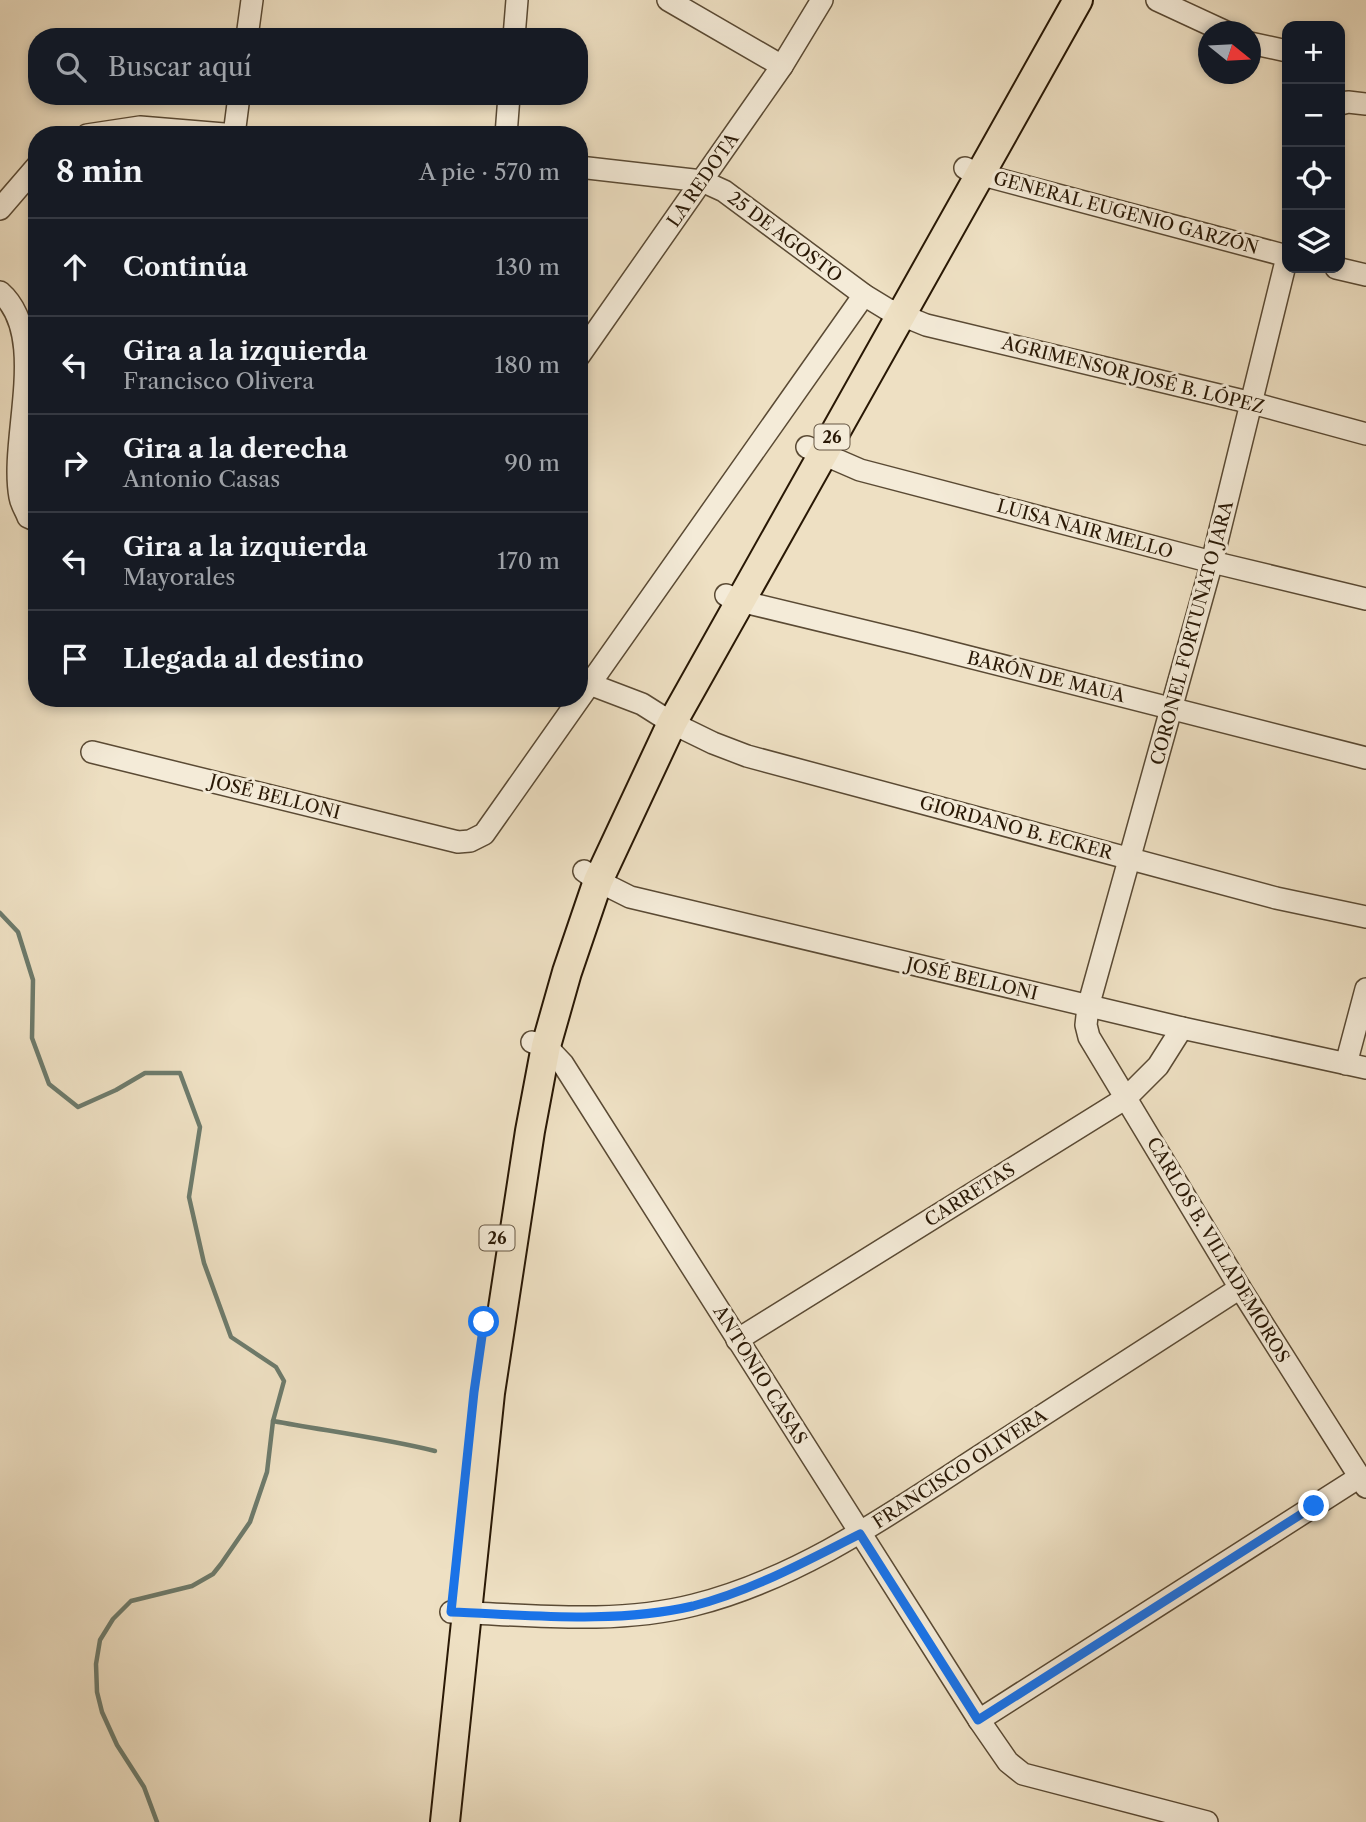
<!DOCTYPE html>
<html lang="es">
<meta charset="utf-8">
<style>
:root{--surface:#171b24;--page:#20242c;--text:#f1f3f6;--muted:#9ea1a6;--line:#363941}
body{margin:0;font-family:"Libre Caslon Text",serif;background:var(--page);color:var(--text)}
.controls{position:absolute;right:21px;top:21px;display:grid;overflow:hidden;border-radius:14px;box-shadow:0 4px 10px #0003}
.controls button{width:63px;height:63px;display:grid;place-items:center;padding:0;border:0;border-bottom:2px solid var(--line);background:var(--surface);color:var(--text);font:35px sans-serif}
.compass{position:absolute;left:1198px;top:21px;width:63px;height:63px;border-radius:50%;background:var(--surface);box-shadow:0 4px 10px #0003;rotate:108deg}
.stop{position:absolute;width:21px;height:21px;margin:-16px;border:5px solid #1a73e8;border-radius:50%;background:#fff}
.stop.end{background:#1a73e8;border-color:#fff;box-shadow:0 2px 7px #0008}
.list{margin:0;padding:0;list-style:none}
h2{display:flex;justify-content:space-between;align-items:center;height:91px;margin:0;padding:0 28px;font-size:30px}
h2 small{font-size:23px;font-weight:400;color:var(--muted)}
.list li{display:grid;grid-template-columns:46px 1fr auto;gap:21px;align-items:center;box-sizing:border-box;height:98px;padding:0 28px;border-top:2px solid var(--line)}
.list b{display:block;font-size:26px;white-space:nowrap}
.list p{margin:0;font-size:23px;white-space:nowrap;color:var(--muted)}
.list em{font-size:23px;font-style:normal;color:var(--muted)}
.icon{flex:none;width:38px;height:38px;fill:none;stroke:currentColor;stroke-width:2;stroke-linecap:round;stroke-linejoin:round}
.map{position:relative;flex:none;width:1366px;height:1822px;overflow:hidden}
.search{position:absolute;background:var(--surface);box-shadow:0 4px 10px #0003;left:28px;top:28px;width:560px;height:77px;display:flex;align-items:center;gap:18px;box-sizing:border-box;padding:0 24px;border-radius:28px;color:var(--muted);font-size:26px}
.panel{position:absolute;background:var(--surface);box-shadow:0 4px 10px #0003;left:28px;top:126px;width:560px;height:581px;border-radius:28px}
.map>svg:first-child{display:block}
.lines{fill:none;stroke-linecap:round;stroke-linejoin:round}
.stream{stroke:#6d7b6c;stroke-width:4.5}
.minor-casing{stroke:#5a4a34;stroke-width:24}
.major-casing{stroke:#291805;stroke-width:32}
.minor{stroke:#f4ebd8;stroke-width:21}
.major{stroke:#eee0c3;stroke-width:28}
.route{stroke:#1a73e8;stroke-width:9}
.labels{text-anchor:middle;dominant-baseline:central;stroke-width:6;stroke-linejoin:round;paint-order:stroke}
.shield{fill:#f4ebd8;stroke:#665744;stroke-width:2}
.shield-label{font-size:16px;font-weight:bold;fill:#291805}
.street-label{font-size:18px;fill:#291805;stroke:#f4ebd8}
</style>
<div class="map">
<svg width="1366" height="1822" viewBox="0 0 1366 1822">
<rect width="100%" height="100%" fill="#eee0c3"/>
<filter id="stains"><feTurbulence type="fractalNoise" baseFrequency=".00286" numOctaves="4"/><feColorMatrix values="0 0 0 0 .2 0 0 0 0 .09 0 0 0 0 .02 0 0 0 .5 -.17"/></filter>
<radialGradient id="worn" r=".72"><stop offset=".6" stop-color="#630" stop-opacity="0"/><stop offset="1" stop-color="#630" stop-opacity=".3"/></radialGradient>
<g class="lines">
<g class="stream">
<polyline points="0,913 18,932 33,980 32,1038 49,1084 78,1107 116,1090 145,1073 180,1073 200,1127 189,1197 204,1263 231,1337 276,1367 284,1381 273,1421 267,1472 250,1522 221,1564 213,1574 192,1586 131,1601 113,1619 100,1640 96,1664 97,1692 102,1712 117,1745 144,1787 157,1822"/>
<path d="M273,1421C327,1431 382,1438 435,1451"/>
</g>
<defs>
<g id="minor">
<polyline points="668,0 782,66"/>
<polyline points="1157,0 1226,32"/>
<polyline points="247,37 252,0"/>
<polyline points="514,37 517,0"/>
<polyline points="1250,43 1287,51"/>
<polyline points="1340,104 1348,102 1366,104"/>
<polyline points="87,135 140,127 236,135"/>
<polyline points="234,135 239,96"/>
<polyline points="506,135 509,96"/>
<polyline points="579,167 702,181 724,191 864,295 887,309 926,325 1252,403 1366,434"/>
<polyline points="965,168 979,174 1287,256"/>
<polyline points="0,209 37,166"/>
<polyline points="1287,257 1212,562 1088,1007 1086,1025 1089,1037 1240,1288 1366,1487"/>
<polyline points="1336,268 1366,275"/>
<path d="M0,292C50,336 9,438 20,497C21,504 26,511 28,517L37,521"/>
<polyline points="579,356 782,66 822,0"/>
<polyline points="807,447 860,470 1212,562 1366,599"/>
<polyline points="726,595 740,601 914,643 1366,758"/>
<polyline points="579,680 642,704 672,723 713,743 747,756 1276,898 1366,917"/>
<polyline points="92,752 458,842 470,841 484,834 864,295"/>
<polyline points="584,871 598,881 630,897 1182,1028 1366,1068"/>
<polyline points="532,1042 546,1046 563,1064 979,1720 1008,1762 1023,1774 1207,1822"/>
<polyline points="1346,1064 1366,989"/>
<polyline points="737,1340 1126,1098 1158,1066 1182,1028"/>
<path d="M451,1612C531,1615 616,1625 694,1605C798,1579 889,1515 978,1457C1065,1401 1152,1344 1240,1288"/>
<polyline points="979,1720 1358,1478"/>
</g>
<polyline id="major" points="445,1822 490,1393 530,1131 546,1046 567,972 598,881 672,723 1078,0"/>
</defs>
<use href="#minor" class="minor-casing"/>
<use href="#major" class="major-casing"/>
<use href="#minor" class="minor"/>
<use href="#major" class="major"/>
</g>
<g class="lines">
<path class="route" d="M484,1322L474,1392L451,1612C531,1615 615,1624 693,1606C752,1591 806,1561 860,1534L978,1720L1314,1506"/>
</g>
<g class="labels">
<g class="shield">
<rect x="814.5" y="424.5" width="35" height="25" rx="5"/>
<rect x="479.5" y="1225.5" width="35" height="25" rx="5"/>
</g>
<g class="shield-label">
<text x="832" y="437">26</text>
<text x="497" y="1238">26</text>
</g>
<g class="street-label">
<text transform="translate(703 180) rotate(-55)">LA REDOTA</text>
<text transform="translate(1126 213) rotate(15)">GENERAL EUGENIO GARZÓN</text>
<text transform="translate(785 237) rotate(37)">25 DE AGOSTO</text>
<text transform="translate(1133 375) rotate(14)">AGRIMENSOR JOSÉ B. LÓPEZ</text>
<text transform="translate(1085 529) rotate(15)">LUISA NAIR MELLO</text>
<text transform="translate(1192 633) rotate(-75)">CORONEL FORTUNATO JARA</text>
<text transform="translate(1046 677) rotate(14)">BARÓN DE MAUA</text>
<text transform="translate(275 797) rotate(14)">JOSÉ BELLONI</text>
<text transform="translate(1016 828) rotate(15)">GIORDANO B. ECKER</text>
<text transform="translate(972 979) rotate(13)">JOSÉ BELLONI</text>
<text transform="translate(970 1195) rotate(-32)">CARRETAS</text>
<text transform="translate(1218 1250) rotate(59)">CARLOS B. VILLADEMOROS</text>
<text transform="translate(760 1375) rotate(58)">ANTONIO CASAS</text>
<text transform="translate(960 1469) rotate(-33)">FRANCISCO OLIVERA</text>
</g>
</g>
<rect width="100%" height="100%" filter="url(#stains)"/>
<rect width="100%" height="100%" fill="url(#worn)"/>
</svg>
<div class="controls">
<button>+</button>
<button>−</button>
<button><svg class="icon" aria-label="locate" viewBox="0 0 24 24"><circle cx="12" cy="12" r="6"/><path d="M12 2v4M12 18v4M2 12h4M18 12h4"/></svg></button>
<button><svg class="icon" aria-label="layers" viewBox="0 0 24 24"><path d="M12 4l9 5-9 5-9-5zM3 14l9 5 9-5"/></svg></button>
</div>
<svg class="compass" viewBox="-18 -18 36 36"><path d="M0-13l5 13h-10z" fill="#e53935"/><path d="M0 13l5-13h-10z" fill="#9ea1a6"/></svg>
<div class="stop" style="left:484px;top:1322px"></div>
<div class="stop end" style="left:1314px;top:1506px"></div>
<div class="search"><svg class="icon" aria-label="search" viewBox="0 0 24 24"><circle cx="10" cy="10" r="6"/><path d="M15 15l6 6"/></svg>Buscar aquí</div>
<section class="panel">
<h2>8 min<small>A pie · 570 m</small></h2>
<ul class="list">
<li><svg class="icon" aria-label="ahead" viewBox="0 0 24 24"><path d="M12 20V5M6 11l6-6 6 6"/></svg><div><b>Continúa</b></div><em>130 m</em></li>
<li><svg class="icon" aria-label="left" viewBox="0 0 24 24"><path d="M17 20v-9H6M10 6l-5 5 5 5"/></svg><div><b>Gira a la izquierda</b><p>Francisco Olivera</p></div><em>180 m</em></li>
<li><svg class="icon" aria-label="right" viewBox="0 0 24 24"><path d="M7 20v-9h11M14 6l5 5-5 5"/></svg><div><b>Gira a la derecha</b><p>Antonio Casas</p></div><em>90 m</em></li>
<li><svg class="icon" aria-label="left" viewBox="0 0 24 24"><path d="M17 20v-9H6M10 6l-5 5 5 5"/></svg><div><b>Gira a la izquierda</b><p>Mayorales</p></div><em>170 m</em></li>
<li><svg class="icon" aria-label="arrive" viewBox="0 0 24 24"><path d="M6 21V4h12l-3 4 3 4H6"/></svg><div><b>Llegada al destino</b></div></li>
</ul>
</section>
</div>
